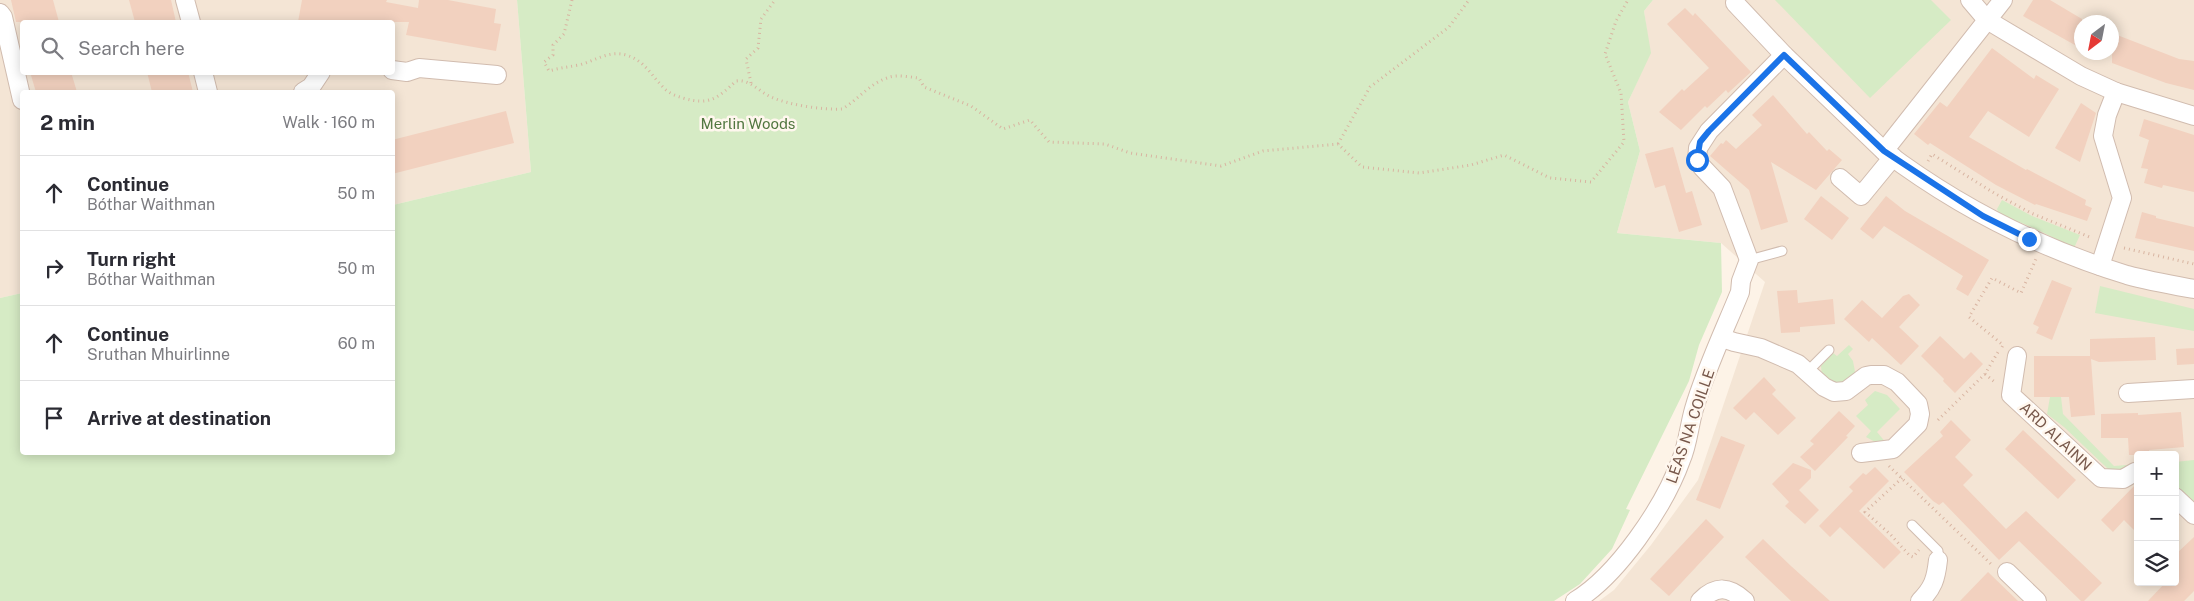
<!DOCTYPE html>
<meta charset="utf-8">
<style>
:root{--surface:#fff;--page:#f2f2f3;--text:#2b2b33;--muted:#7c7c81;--line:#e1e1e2}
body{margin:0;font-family:"Public Sans",sans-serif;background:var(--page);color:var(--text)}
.controls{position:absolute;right:15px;bottom:15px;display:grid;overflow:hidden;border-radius:5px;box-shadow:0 2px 12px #0003}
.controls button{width:45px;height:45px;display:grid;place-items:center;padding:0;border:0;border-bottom:1px solid var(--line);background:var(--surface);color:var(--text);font:25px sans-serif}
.compass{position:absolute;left:2074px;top:15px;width:45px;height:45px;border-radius:50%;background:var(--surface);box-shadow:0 2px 12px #0003;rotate:212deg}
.stop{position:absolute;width:15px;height:15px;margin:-11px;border:4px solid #1a73e8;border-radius:50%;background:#fff}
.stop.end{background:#1a73e8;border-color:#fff;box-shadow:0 1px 5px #0008}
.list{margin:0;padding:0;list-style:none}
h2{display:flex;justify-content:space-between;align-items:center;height:65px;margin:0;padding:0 20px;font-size:21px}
h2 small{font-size:16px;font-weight:400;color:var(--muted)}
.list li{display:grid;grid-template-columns:32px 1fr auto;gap:15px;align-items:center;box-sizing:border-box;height:75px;padding:0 20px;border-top:1px solid var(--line)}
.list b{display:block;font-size:19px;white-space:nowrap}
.list p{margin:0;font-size:16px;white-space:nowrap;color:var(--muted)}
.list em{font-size:16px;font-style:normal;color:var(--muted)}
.icon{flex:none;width:28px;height:28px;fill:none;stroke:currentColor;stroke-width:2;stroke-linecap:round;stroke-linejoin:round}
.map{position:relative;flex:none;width:2194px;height:601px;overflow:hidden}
.search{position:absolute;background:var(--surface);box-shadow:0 2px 12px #0003;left:20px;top:20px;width:375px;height:55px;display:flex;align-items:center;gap:12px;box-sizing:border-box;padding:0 18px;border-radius:5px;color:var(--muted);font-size:19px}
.panel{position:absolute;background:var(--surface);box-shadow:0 2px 12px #0003;left:20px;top:90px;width:375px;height:365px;border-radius:5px}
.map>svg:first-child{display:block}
.residential{fill:#f4e5d5;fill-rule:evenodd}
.green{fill:#d6ebc5}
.building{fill:#f2d1bf}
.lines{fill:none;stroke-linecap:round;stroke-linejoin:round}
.lane-casing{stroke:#d1bcaf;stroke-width:11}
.street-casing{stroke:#d1bcaf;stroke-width:20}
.path{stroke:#d8b4a1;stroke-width:3;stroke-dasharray:1 4;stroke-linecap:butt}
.lane{stroke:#fff;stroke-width:9}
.street{stroke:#fff;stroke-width:18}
.route{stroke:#1a73e8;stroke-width:6}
.labels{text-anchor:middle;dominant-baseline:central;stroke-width:5;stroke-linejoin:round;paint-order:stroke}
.park-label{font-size:15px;fill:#527740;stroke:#fff7ee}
.street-label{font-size:15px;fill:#77584b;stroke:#fff7ee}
</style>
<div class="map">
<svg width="2194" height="601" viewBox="0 0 2194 601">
<rect width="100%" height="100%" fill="#fdf3e7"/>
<g class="residential">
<path d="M0,0H517L531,172L393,205L392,92H22V293L0,298ZM22,22H392V72H22Z"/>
<path d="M1653,0H2194V601H1599L1614,590L1651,545L1698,480L1765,282L1721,243L1617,233L1640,151L1628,102L1650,53L1644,11ZM2082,22H2112V52H2082ZM2138,455H2175V582H2138Z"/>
</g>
<g class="green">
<polygon points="517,0 1653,0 1644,11 1651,53 1628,102 1640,151 1617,233 1721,243 1722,292 1699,345 1689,381 1626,509 1630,510 1612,549 1580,584 1554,601 0,601 0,298 22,293 22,452 392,452 393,205 531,172"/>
<polygon points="1775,0 1931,0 1951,20 1870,98"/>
<polygon points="2002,200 2032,216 2080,235 2074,248 2034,228 1999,214 1997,209"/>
<polygon points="2100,286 2194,309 2194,331 2095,313"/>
<polygon points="1849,345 1853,349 1848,354 1853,361 1856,377 1849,382 1835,385 1822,376 1821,366 1833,353 1837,356"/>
<polygon points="1875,391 1887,395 1900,409 1877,432 1887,444 1877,443 1866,437 1871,431 1856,416 1868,405 1865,400"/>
<polygon points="2050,397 2061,397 2063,414 2114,466 2138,464 2138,467 2110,471 2106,467 2064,427 2047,414"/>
<polygon points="2194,460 2194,502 2175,485 2175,462"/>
</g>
<g class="building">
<polygon points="11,0 53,0 59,22 16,22"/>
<polygon points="129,0 171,0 176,22 135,22"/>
<polygon points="302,0 387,0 386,2 418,8 419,0 448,0 496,9 494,23 501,24 496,51 406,35 409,22 298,22"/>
<polygon points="2033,0 2050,0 2082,19 2082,49 2023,16"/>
<polygon points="1685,8 1693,16 1695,13 1751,72 1728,93 1726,90 1707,108 1705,106 1681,130 1659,112 1682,89 1684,91 1709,68 1667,24"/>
<polygon points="2112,33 2179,59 2194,61 2194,90 2166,83 2112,63"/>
<polygon points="1992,48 2034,79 2036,75 2059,89 2029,137 1988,111 1969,137 2026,170 2027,169 2086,200 2085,205 2092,208 2087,221 2036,204 2035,205 1996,185 1930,143 1928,145 1914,134 1940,102 1947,107"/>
<polygon points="30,72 71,72 77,92 36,92"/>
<polygon points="147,72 188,72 193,92 152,92"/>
<polygon points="1773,95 1807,134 1809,132 1827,151 1829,149 1842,160 1816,190 1771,162 1788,222 1761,230 1749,190 1710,156 1721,143 1723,144 1726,140 1736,149 1762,125 1752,115"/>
<polygon points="2081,103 2096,113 2080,162 2055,148"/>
<polygon points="506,111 514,143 392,174 392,140"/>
<polygon points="2144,119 2194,135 2194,192 2163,185 2162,188 2144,183 2148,169 2141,168 2149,140 2139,136"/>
<polygon points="1673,147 1686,193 1692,191 1702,225 1679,232 1665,185 1655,188 1645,154"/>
<polygon points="1821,196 1849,218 1832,240 1804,219"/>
<polygon points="1886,196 1905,211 1989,260 1968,296 1956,289 1963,276 1884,226 1873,239 1860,229"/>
<polygon points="2142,212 2156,216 2156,218 2194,227 2194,251 2135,238"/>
<polygon points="2052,280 2072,288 2052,340 2036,333 2039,327 2033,324"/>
<polygon points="1797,290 1798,303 1833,299 1835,324 1800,327 1800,332 1781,333 1777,291"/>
<polygon points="1909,294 1920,305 1899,327 1919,346 1901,365 1872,338 1869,342 1844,319 1862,300 1882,318 1903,296"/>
<polygon points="1940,336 1964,359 1971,352 1983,364 1955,393 1943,381 1944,379 1921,356"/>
<polygon points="2155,337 2156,360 2099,362 2091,359 2095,415 2071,417 2069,397 2034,397 2034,356 2090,356 2090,339"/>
<polygon points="2194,348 2194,364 2177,365 2176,349"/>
<polygon points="1764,377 1776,390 1772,394 1796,418 1778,435 1754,412 1746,420 1733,408"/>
<polygon points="1839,411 1855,426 1846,436 1848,437 1815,471 1800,457 1814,444 1810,441"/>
<polygon points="2181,412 2184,447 2149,450 2150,455 2129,455 2128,438 2101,438 2101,414 2138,413 2138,415"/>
<polygon points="1951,420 1971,440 1955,457 1973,475 1963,485 2006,529 2026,511 2077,559 2102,583 2084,601 2081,601 2019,541 1999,560 1943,502 1939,505 1933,501 1904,472 1943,436 1940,432"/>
<polygon points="2023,430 2076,480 2058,499 2005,449"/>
<polygon points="1721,436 1745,445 1720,509 1696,500"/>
<polygon points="1793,463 1811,470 1811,478 1799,490 1819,510 1805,524 1785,506 1789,502 1772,484"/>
<polygon points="1875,467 1889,481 1859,511 1901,552 1884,569 1840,527 1830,537 1819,526 1853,491 1849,487 1863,473 1866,475"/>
<polygon points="2137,483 2138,534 2124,520 2113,532 2101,520"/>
<polygon points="1706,519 1724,537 1669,596 1650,579"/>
<polygon points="2194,537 2194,591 2184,601 2148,601 2166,582 2175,582 2175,555"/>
<polygon points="1763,539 1791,566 1830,601 1791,601 1745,557"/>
<polygon points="1988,572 2018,601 1960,601"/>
</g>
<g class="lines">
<defs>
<g id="lane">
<polyline points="1749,260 1782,251"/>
<polyline points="1808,371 1829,350"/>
<polyline points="1912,525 1938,551 1938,560"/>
</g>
<g id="street">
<polyline points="185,0 191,22"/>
<polyline points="1970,0 1987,20 2081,76 2116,92 2194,116"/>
<path d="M2003,0L1884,151C1957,206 2039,248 2127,275C2149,281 2172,285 2194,289"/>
<polyline points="1735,3 1784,55 1884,151"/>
<polyline points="0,13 3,17 22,100"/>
<polyline points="392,70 407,72 419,68 497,75"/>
<polyline points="203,72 208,92"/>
<polyline points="303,92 311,87 321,72"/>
<polyline points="1840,178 1861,196 1893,157"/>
<polyline points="2100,266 2122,198 2103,136 2107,115 2116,92"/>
<polyline points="1722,338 1734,342 1761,348 1798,364 1824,387 1834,392 1846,391 1866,376 1871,375 1884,375 1897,382 1918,404 1920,414 1918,424 1893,449 1861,453"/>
<polyline points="2017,356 2011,395 2101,478 2123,479 2135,472 2138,473"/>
<polyline points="2128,393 2194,389"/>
<polyline points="2175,497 2194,515"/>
<polyline points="2007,572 2037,601"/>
<path d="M1575,601C1617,576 1664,507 1681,460C1688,444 1689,426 1694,409C1705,371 1725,329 1740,292L1741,281L1749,260L1722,188L1702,167L1697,160L1698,148L1709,131L1784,55"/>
<path d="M1700,601C1716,585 1729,586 1745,601"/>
<path d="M1920,601C1933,588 1936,579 1938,560"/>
</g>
</defs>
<use href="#lane" class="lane-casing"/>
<use href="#street" class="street-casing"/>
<g class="path">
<path d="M572,0L564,34L553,45V55L544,62L549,71C559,68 568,67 579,65C595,61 609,50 626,55C644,60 651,75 663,87C668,93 676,96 683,98C709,106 718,98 736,81C750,79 758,91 771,97C789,105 822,110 842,109C858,100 869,84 887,78C896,74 909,77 919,78L924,87L971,106L1003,129L1030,120L1049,142L1105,144L1130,153L1221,166L1263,151L1338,144L1362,167L1419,173L1471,165L1504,155L1550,178L1591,182L1624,142L1621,93L1605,54L1616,21L1628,0"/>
<polyline points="751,83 746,59 758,48 761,19 775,0"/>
<polyline points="1338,144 1370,87 1449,27 1469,0"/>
<polyline points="1928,161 1932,154 1994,193 2031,213 2092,238"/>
<polyline points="2124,248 2194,264"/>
<polyline points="2002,347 2003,345 1969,317 1992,278 2021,293 2036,259"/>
<polyline points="1985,374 1996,383"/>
<polyline points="1938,420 1985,374 1998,352"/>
<polyline points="1889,466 1991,564"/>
<polyline points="1902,478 1865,512 1890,534 1910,556 1913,557 1919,550"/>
</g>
<use href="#lane" class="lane"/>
<use href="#street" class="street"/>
</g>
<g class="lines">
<polyline class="route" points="1697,160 1700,142 1709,131 1784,55 1884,151 1983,216 2029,239"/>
</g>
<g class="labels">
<g class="park-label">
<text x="748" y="123">Merlin Woods</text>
</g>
<g class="street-label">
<text transform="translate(1690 426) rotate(-71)">LÉAS NA COILLE</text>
<text transform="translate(2056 436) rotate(43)">ARD ALAINN</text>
</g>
</g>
</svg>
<div class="controls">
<button>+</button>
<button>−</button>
<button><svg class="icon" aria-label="layers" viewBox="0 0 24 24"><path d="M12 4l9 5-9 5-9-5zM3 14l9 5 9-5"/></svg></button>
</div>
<svg class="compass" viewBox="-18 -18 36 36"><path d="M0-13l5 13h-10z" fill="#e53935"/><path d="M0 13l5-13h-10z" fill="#7c7c81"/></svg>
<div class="stop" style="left:1697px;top:160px"></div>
<div class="stop end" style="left:2029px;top:239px"></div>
<div class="search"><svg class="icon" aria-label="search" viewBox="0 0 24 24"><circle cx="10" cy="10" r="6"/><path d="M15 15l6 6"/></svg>Search here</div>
<section class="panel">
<h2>2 min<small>Walk · 160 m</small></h2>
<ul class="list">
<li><svg class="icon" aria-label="ahead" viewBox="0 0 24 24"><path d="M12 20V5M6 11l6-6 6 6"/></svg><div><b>Continue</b><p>Bóthar Waithman</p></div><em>50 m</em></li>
<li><svg class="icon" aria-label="right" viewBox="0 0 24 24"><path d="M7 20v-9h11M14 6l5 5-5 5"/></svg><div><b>Turn right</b><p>Bóthar Waithman</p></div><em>50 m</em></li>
<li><svg class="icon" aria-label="ahead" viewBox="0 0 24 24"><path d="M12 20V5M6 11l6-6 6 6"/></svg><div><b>Continue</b><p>Sruthan Mhuirlinne</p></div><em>60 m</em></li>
<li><svg class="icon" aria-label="arrive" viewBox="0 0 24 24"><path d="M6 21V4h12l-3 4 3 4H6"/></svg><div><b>Arrive at destination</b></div></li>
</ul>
</section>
</div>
